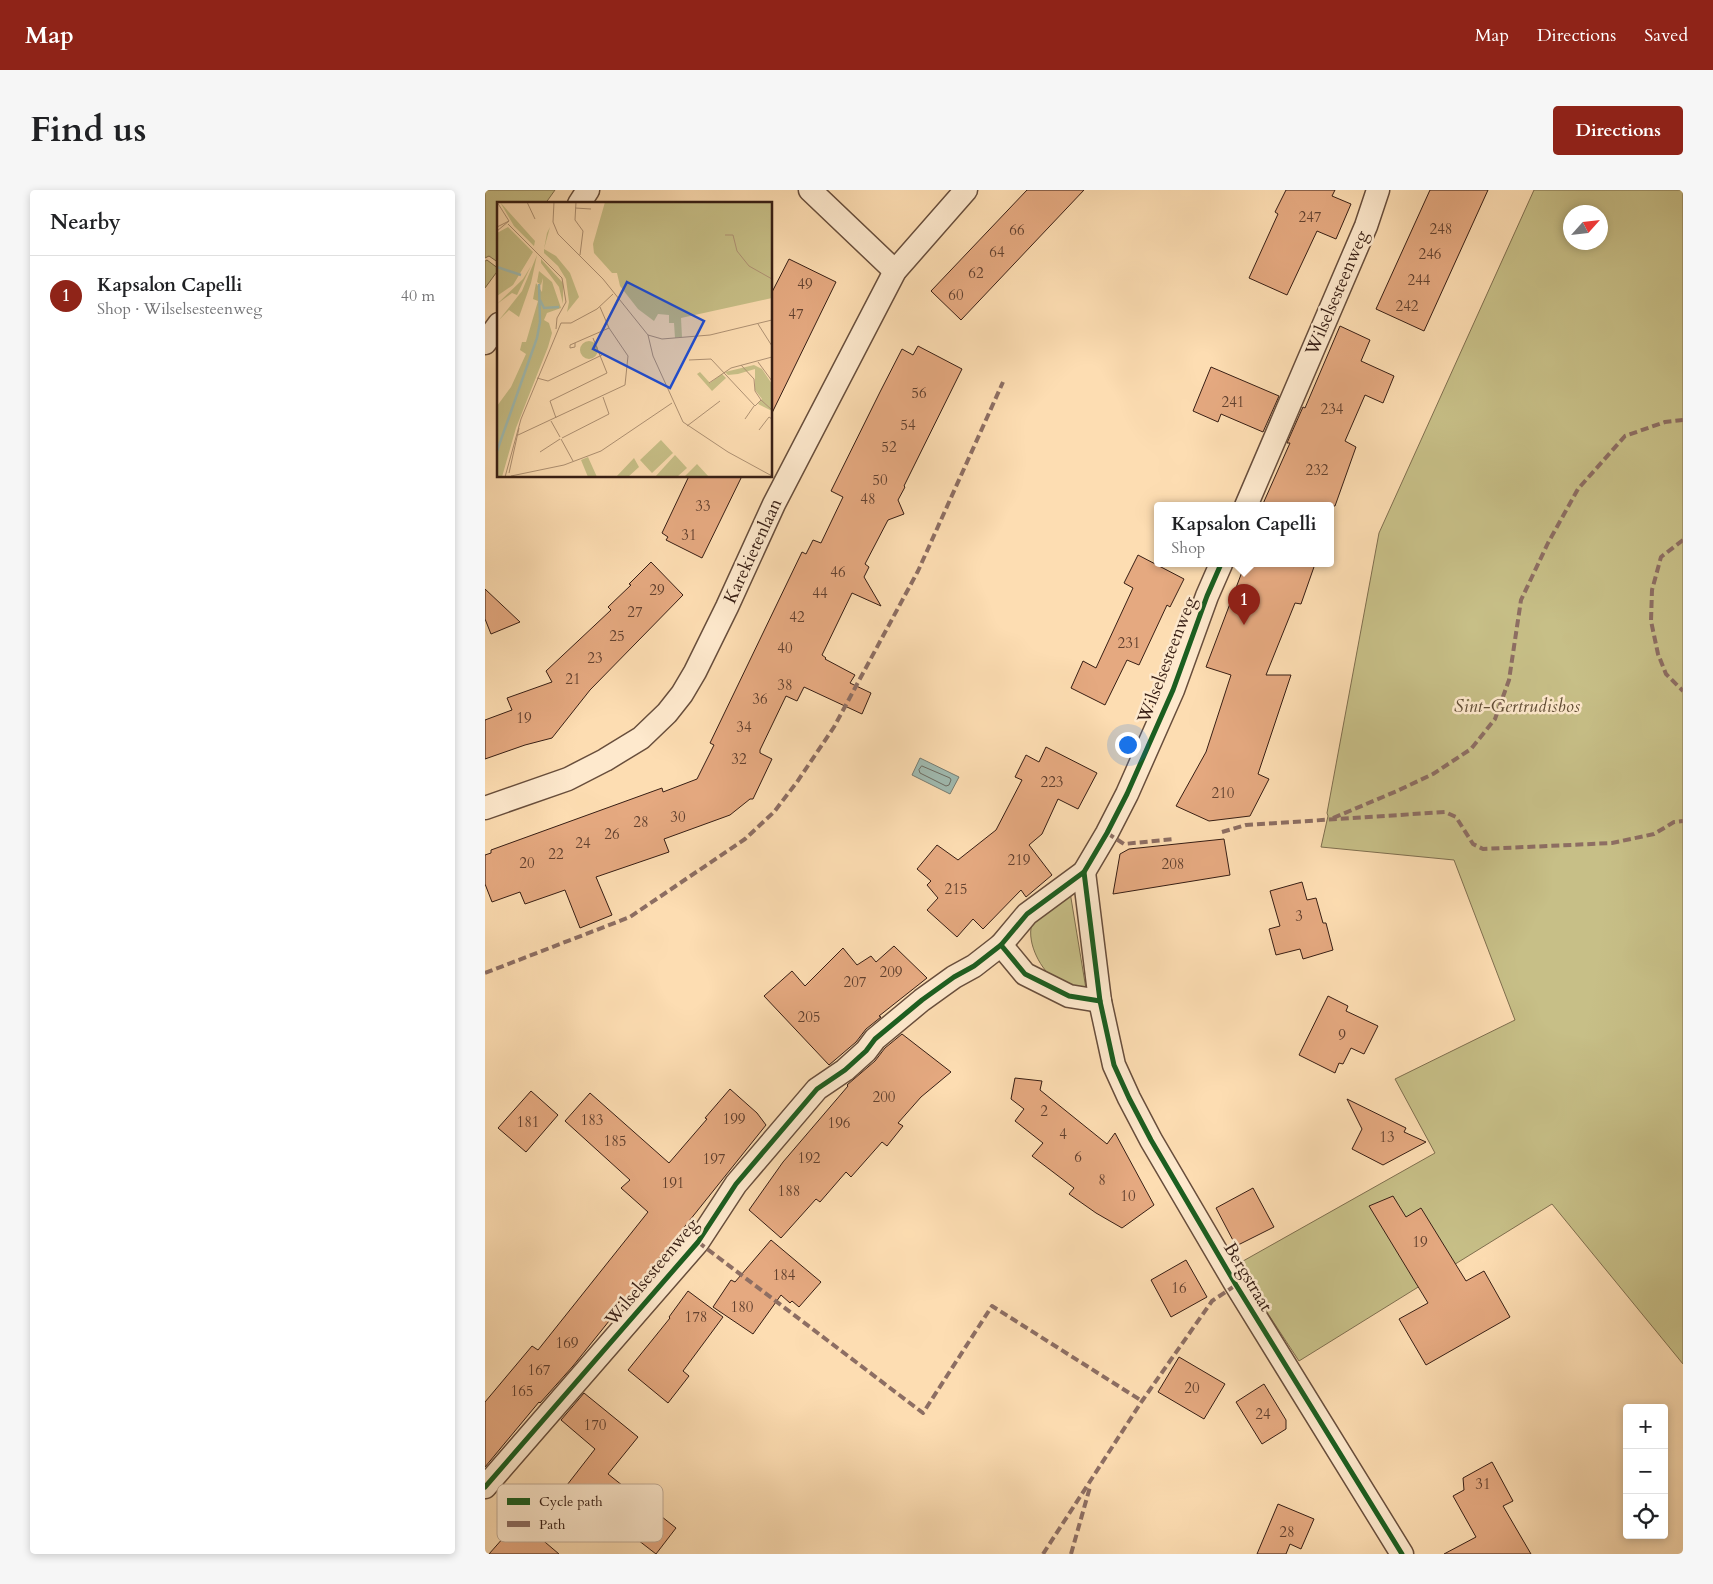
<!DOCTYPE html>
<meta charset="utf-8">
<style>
:root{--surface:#fff;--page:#f6f6f6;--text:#202124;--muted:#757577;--line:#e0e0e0;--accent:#8f2418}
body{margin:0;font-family:Cardo,serif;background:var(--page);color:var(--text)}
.controls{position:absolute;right:15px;bottom:15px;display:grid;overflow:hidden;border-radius:5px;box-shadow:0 2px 8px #0003}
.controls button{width:45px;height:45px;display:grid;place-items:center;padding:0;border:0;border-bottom:1px solid var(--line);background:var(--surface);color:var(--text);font:25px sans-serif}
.compass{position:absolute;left:1078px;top:15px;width:45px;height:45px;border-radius:50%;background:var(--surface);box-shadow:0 2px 8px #0003;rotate:63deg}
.you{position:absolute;left:642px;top:554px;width:18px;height:18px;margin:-12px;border:4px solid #fff;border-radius:50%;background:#1a73e8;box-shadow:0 0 0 8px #1a73e833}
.badge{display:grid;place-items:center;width:32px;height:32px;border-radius:50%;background:var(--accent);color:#fff;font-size:16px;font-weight:700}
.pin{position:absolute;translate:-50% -41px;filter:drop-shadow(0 1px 2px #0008)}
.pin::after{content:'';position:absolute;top:26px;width:18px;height:15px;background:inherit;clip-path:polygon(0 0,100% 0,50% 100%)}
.popup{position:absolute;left:669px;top:312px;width:180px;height:65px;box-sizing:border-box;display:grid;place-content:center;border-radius:5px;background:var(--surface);filter:drop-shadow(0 1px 4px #0005);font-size:16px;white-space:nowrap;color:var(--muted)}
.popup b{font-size:19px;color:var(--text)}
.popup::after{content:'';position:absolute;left:50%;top:100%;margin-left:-10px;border:10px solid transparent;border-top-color:var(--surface)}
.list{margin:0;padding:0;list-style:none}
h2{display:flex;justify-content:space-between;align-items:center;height:65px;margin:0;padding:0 20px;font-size:21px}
h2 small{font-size:16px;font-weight:400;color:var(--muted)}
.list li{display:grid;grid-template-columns:32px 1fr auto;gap:15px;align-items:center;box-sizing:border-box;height:80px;padding:0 20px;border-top:1px solid var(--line)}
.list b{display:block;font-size:19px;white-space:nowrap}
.list p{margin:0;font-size:16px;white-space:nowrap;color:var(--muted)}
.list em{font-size:16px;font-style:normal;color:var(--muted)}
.icon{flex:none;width:28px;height:28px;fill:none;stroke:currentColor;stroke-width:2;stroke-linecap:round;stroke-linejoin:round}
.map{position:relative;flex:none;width:1198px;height:1364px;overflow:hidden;border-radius:5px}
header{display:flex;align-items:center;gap:30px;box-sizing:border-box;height:70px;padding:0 25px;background:var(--accent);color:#fff}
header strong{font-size:24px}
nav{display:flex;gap:28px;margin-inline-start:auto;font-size:18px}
.intro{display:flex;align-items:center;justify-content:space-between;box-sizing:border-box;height:120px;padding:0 30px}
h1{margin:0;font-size:35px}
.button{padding:12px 22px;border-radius:5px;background:var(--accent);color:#fff;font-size:18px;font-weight:700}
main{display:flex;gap:30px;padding:0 30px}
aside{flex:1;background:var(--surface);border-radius:5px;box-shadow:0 2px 8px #0003}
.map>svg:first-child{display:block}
.green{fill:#c7bf87;stroke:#7f6e4e;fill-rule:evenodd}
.water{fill:#a0bbb1;stroke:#767c72}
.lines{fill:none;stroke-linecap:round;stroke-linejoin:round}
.shore{stroke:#6c6c62;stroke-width:1}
.building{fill:#e5a980;stroke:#371e14}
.street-casing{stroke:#684e3c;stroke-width:25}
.street{stroke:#fee9cd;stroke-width:22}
.quiet{stroke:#8d6e63;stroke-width:4;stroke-dasharray:8 4;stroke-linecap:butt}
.cycleway-casing{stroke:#fee9cd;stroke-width:8}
.cycleway{stroke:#1b5e20;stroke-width:5}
.labels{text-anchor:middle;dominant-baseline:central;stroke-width:5;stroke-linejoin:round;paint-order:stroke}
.number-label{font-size:15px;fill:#62412f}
.street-label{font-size:18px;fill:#371e14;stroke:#fee9cd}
.park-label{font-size:18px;font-style:italic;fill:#624e36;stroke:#fee9cd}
.inset-river{fill:none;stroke:#a0bbb1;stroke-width:2.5}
.inset-road{fill:none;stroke:#ae9173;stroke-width:1}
.view{fill:#1d4ed8;fill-opacity:0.15;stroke:#1d4ed8;stroke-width:2.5}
.inset-edge{fill:none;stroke:#371e14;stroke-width:2.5}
.key{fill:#fee9cd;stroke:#c2ac96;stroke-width:1}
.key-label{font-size:14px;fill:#371e14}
</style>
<header>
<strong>Map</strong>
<nav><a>Map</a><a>Directions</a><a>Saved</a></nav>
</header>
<div class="intro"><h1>Find us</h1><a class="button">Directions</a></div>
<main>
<aside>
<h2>Nearby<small></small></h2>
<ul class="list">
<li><span class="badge">1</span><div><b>Kapsalon Capelli</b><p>Shop · Wilselsesteenweg</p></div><em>40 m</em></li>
</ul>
</aside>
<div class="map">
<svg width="1198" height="1364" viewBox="0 0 1198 1364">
<rect width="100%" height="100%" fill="#fdddb2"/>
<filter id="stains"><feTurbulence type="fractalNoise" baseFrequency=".004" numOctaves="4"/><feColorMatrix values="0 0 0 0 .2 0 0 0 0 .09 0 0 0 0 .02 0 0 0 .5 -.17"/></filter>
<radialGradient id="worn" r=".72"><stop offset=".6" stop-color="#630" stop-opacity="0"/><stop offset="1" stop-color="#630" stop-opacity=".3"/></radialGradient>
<g class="green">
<polygon points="0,0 70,0 60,14 14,14 14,73 4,66 0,68"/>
<path d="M1049,0H1198V1174L1067,1014L814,1171L751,1075L950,963L910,889L1030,830L969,670L836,657L843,626L842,623L894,343ZM1086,22H1116V52H1086Z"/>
<polygon points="2,70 14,79 0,98 0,71"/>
<path d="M585,702L601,799C591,799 575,794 568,788C554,777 540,749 548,731C552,725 577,707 585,702Z"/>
</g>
<polygon class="water" points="435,568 474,587 465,604 427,585"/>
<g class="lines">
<polygon class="shore" points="437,576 465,588 466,590 464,595 461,596 435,583 434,580"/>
</g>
<g class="building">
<polygon points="542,0 599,0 476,130 446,101"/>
<polygon points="801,0 850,0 847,6 866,14 851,49 832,41 802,105 764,88 793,24 790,22"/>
<polygon points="945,0 1003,0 939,141 891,119"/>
<polygon points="304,69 351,92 286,225 286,104"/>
<polygon points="855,136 885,150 876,171 909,186 898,213 880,205 860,251 871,257 850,316 777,316 805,253 802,253 818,217 820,218"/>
<polygon points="433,156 477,179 419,296 420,297 413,310 419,324 403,330 380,374 384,377 379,387 396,416 367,403 337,465 341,468 340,469 370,485 365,493 386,503 377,524 319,497 312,511 301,506 275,560 275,563 287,569 268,609 265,609 245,625 179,649 184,662 111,687 127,725 95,738 80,700 40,714 35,702 7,712 0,694 0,665 6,663 6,660 177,598 178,602 212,589 229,555 225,553 317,362 321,364 328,350 336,353 358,307 346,301 395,202 417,159 428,165"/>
<polygon points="726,177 794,206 778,242 736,224 733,232 708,221"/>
<polygon points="204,286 257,286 217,368 181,350 183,347 177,343"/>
<polygon points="653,365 699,389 685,417 682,415 654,475 642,470 620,515 586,498 598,471 611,478 648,398 639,393"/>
<polygon points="166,372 198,405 105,500 67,548 40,555 0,569 0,530 27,520 22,508 67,492 61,481 126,420 123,417 146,395 144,394"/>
<polygon points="760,374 830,374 816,414 810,413 781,485 806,485 773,584 784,589 765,626 724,631 691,616 721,562 746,485 721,477"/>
<polygon points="0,399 35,432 6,444 0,429"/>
<polygon points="561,557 612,583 593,619 573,609 557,644 544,655 567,685 541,707 536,700 498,739 488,729 472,747 442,720 453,708 442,695 446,691 432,679 452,655 473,670 511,640 537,590 530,587 541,565 554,572"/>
<polygon points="739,649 745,685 628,704 635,664 644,659"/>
<polygon points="817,692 822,710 831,708 838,733 841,733 848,760 818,769 815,759 791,765 784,739 795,736 785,701"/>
<polygon points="409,756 442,788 394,826 396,827 381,839 371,852 344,875 279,806 307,781 320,796 358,758 372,775 386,766 391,772"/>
<polygon points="843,806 863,816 861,821 893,836 879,864 866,858 858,874 854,873 850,883 814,865"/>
<polygon points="417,844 466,882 436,907 413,933 418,936 402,956 397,952 366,987 361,982 335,1012 331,1009 296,1048 264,1020 298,972 363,896 362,895 390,871 400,858"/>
<polygon points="530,888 557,891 555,900 622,954 630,943 669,1015 637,1038 611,1023 584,1004 589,998 547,966 558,953 530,931 539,919 526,909"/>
<polygon points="245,899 272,923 281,935 88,1176 55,1213 54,1212 0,1277 0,1212 47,1156 53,1160 163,1022 136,998 145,990 80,931 105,903 184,973 222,929 220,928"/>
<polygon points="46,901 73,925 41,962 13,938"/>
<polygon points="862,909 921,938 919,942 941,952 898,975 867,959 877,939"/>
<polygon points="768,998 789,1037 751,1056 731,1018"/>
<polygon points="908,1006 921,1027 936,1018 981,1091 999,1081 1025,1127 941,1175 914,1129 943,1113 884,1016"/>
<polygon points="286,1050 336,1092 314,1117 307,1111 305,1113 296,1105 268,1144 228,1117 246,1090 250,1092"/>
<polygon points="701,1070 722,1107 686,1127 666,1090"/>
<polygon points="203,1101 238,1127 198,1181 204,1186 183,1213 143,1180 185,1128 184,1127"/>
<polygon points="694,1167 740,1194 719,1229 673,1202"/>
<polygon points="779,1194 801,1230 801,1239 777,1254 751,1212"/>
<polygon points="99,1203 153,1247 123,1284 191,1338 171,1364 82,1295 110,1259 76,1230"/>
<polygon points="1007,1272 1028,1311 1018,1316 1046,1364 959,1364 991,1347 968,1306 979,1300 978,1288"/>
<polygon points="793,1314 829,1329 816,1359 805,1354 801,1364 772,1364"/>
<polygon points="34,1330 74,1364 4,1364"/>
</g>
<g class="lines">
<defs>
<g id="street">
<polyline points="325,0 410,81"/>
<polyline points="94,14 103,0"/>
<polyline points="0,153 14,134"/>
<polyline points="761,316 881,36 893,0"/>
<polyline points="0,618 83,589 120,570 156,548 182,523 197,504 210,482 242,417 289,314 410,81 481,0"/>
<polyline points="599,682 615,811 629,875 644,908 666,950 751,1095 917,1364"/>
<polyline points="516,755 540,784 584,806 615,811"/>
<polyline points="0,1297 213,1052 251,994 332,899 360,880 381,861 390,849 437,810 469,787 489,776 516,755 542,724 599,682 622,643 642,604 688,500 722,406 736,374"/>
</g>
</defs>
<use href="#street" class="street-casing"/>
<use href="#street" class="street"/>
<g class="quiet">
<polyline points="1198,350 1176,367 1167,400 1166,431 1173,464 1181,484 1198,501"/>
<polyline points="848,628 912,601 948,584 986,559 1010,529 1024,490 1036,410 1063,353 1093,299 1140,246 1180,232 1198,230"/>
<polyline points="737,642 761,635 960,622 971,627 988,654 998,659 1127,653 1169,644 1189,632 1198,631"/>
<polyline points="622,643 639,654 689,649"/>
<polyline points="0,783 145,727 260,649 289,622 312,592 349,537 433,381 518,192"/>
<polyline points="213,1052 438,1223 507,1116 657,1211"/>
<polyline points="558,1364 657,1211 727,1111 751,1095"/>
<polyline points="586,1364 605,1297"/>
</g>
<defs>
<g id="cycleway">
<polyline points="599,682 615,811 629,875 644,908 666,950 751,1095 917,1364"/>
<polyline points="516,755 540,784 584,806 615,811"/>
<polyline points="0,1297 213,1052 251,994 332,899 360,880 381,861 390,849 437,810 469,787 489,776 516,755 542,724 599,682 622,643 642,604 688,500 722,406 736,374"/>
</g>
</defs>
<use href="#cycleway" class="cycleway-casing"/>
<use href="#cycleway" class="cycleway"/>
</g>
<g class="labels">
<g class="number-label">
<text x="825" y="27">247</text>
<text x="956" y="39">248</text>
<text x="532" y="40">66</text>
<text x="512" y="62">64</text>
<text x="945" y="64">246</text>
<text x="491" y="83">62</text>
<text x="934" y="90">244</text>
<text x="320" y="94">49</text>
<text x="471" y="105">60</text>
<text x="922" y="116">242</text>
<text x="311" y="124">47</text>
<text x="434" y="203">56</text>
<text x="748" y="212">241</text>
<text x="847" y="219">234</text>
<text x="423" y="235">54</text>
<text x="404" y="257">52</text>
<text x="832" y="280">232</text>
<text x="395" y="290">50</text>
<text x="383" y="309">48</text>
<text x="218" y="316">33</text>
<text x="204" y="345">31</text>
<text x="353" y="382">46</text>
<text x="172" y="400">29</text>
<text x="335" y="403">44</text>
<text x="150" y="422">27</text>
<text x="312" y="427">42</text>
<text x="132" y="446">25</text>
<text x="644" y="453">231</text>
<text x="300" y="458">40</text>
<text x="110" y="468">23</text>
<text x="88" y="489">21</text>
<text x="300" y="495">38</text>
<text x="275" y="509">36</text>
<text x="39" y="528">19</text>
<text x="259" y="537">34</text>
<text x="254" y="569">32</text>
<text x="567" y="592">223</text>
<text x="738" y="603">210</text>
<text x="193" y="627">30</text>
<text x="156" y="632">28</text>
<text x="127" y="644">26</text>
<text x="98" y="653">24</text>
<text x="71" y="664">22</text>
<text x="534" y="670">219</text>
<text x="42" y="673">20</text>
<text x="688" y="674">208</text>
<text x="471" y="699">215</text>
<text x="814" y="726">3</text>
<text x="406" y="782">209</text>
<text x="370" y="792">207</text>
<text x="324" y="827">205</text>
<text x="857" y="845">9</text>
<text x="399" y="907">200</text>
<text x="559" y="921">2</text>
<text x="249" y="929">199</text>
<text x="107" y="930">183</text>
<text x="43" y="932">181</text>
<text x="354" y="933">196</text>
<text x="578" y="944">4</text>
<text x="902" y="947">13</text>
<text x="130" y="951">185</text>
<text x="593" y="967">6</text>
<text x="324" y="968">192</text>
<text x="229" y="969">197</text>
<text x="617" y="990">8</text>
<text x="188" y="993">191</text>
<text x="304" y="1001">188</text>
<text x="643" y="1006">10</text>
<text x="935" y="1052">19</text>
<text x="299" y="1085">184</text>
<text x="694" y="1098">16</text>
<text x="257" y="1117">180</text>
<text x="211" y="1127">178</text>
<text x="82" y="1153">169</text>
<text x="54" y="1180">167</text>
<text x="707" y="1198">20</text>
<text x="37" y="1201">165</text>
<text x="778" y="1224">24</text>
<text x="110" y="1235">170</text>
<text x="998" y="1294">31</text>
<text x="802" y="1342">28</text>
</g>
<g class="street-label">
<text transform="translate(852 103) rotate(-67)">Wilselsesteenweg</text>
<text transform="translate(268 361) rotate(-65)">Karekietenlaan</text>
<text transform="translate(682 470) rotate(-69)">Wilselsesteenweg</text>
<text transform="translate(167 1082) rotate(-50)">Wilselsesteenweg</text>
<text transform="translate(763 1087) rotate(59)">Bergstraat</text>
</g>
<g class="park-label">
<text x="1032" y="516">Sint-Gertrudisbos</text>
</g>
</g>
<g transform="translate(12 12)">
<rect width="275" height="275" fill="#fdddb2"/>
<path d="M3,0L38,39L37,44L17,24ZM108,0H275V96L184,116L185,135L178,136L177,121H172V113L161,112L157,119L141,107L123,84L120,71H115L97,51L96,42ZM11,25L36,50L16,83L0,94V31ZM53,25L47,47L59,54L73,71L82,95L70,110L72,100L69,77L61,64L47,51V47L50,31ZM40,53L34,81L22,115L12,108L2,118L25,89ZM44,57L66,81V102L62,85L44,61ZM34,64L20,93L15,91L0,102L26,77ZM42,69L55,80L64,106L50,111L47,118L52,121L55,131L51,145L19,226L5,275H0V204L14,185L29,152L23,148L25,140H29L41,99L36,97L39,81L45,90L46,76L44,83L40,80ZM83 148a9 9 0 1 1 18 0a9 9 0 1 1-18 0ZM257,163L265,167L275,182V209L261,202L265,197L258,188V167L241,172L231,173L228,170ZM203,170L213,181L225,172L229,176L215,189L200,172ZM164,238L176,251L155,271L143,258ZM178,253L190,266L180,275H158ZM91,255L100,275H91L84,258ZM137,256L142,265L131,275H119ZM200,262L212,275H187Z" fill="#c7bf87"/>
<path class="inset-river" d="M0,65L24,73M43,98L47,106L62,105M0,249L40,136L43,120L42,82"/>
<path class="inset-road" d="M0,0L12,19M30,0L38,17M57,0L56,20L61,32L106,77L151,133L156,154L186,220L231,250L275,274M79,0L78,18L86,29L83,53M78,6L94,7M11,22L65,76L69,100L60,116L59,127M0,25L12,19L0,29M228,33H236L240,49L252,64L275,77M261,122L275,144M151,133L165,137L213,133L275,118M78,141V145L73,146V143L112,126M192,158L214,157L258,204L264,198M261,160L275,179M244,163L257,177L258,189L264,198L275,208M40,176L51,179L105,153M212,181L234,166L275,155M59,216L53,199L110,171L96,136M248,217L257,204M54,219L63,235M190,224L223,199M262,228L272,215L275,217M21,233L128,183L131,154L112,126L103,105M65,236L112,212L106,195M64,237L76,259M43,250L63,237M12,271L22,226M14,274L67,263L104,249L175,201M8,275L24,217L64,121H74L100,107L116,92"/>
<path class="view" d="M130,80L207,119L173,186L96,147Z"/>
<rect width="275" height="275" class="inset-edge"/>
</g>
<rect x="12" y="1294" width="166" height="58" rx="8" class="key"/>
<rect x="22" y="1308" width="23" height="7" fill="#1b5e20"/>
<rect x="22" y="1331" width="23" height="6" fill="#8d6e63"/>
<g class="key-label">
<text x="54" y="1316">Cycle path</text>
<text x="54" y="1339">Path</text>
</g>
<rect width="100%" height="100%" filter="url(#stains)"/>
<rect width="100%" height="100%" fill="url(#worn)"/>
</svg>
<div class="controls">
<button>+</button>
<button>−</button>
<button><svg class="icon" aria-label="locate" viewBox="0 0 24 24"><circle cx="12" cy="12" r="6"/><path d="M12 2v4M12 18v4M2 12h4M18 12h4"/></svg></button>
</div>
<svg class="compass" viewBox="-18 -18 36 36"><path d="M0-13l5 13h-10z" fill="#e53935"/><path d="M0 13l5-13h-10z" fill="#757577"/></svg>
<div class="you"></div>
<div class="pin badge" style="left:759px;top:435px">1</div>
<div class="popup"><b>Kapsalon Capelli</b>Shop</div>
</div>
</main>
